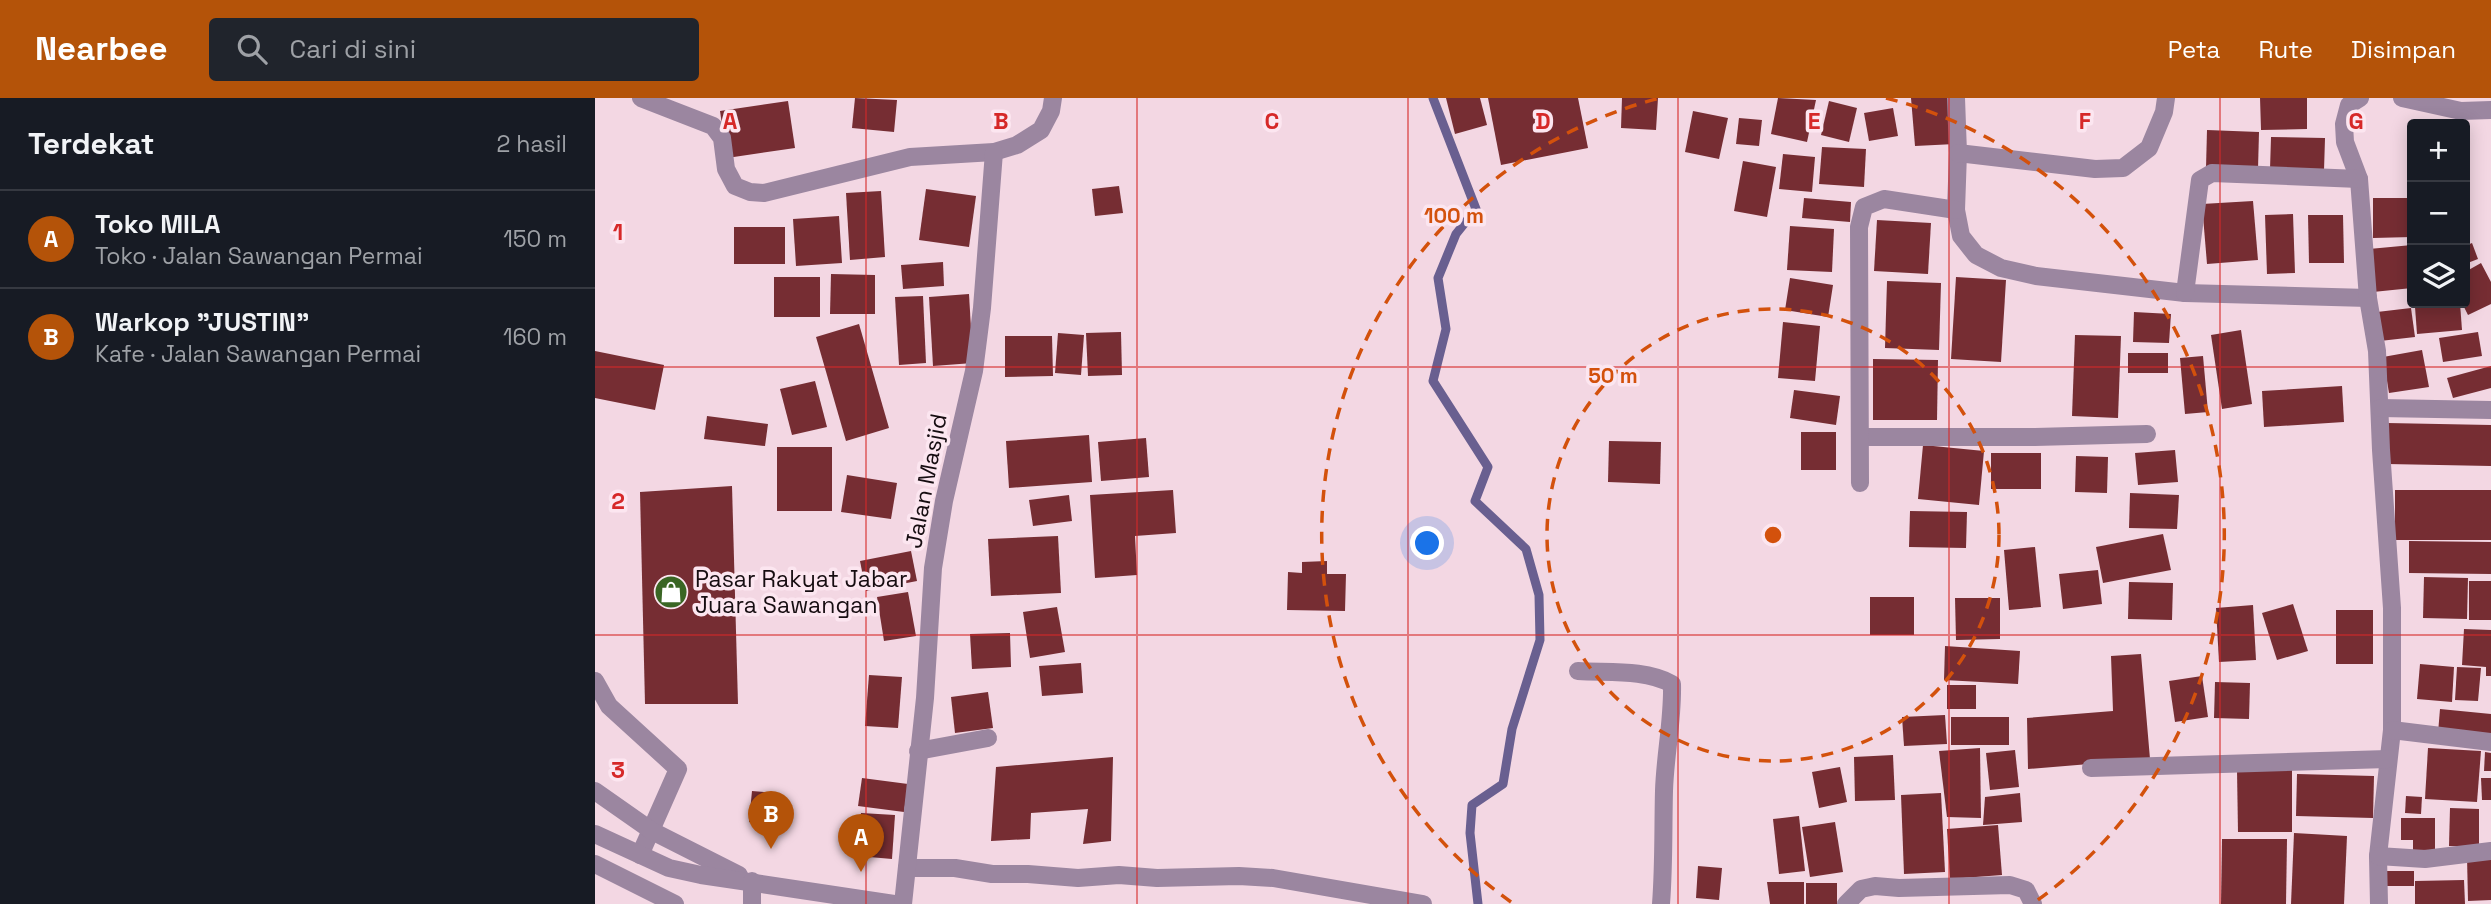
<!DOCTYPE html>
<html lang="id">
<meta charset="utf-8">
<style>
:root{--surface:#171b24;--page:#20242c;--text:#f1f3f6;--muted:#9ea1a6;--line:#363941;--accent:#b45309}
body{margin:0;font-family:"Space Grotesk",sans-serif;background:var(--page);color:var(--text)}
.controls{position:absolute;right:21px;top:21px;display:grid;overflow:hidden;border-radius:7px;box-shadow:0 4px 18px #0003}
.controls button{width:63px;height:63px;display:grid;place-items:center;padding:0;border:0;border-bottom:2px solid var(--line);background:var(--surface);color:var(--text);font:35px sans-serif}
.you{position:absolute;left:833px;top:446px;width:24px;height:24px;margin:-18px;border:5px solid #fff;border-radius:50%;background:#1a73e8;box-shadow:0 0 0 10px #1a73e833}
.badge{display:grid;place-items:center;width:46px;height:46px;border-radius:50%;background:var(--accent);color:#fff;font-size:23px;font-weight:700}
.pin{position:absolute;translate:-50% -58px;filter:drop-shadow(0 2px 4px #0008)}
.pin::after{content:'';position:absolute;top:37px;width:24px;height:21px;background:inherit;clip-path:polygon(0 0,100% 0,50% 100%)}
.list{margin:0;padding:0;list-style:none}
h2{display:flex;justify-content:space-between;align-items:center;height:91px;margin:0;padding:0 28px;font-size:30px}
h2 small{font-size:23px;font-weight:400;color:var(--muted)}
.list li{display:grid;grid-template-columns:46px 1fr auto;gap:21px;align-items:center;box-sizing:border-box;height:98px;padding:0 28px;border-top:2px solid var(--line)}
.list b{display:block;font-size:26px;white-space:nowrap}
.list p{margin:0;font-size:23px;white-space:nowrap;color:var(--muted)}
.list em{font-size:23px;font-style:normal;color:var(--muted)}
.icon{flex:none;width:38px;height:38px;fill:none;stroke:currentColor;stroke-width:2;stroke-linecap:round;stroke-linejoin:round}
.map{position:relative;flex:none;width:1896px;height:806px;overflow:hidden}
header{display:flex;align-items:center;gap:42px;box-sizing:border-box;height:98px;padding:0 35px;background:var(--accent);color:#fff}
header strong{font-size:33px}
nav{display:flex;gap:38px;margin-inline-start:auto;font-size:24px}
.search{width:490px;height:63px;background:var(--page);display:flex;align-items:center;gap:18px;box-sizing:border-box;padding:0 24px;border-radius:7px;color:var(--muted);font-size:26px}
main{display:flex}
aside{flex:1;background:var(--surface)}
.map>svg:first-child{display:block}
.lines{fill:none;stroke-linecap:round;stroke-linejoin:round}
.stream{stroke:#695f90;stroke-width:9}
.building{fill:#762d33}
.minor{stroke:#9b86a0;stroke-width:18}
.grid{fill:none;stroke:#d62828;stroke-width:2;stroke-opacity:0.55}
.ring{fill:none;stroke:#d3510c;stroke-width:3.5;stroke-dasharray:12 9}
.labels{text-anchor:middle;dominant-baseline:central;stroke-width:7;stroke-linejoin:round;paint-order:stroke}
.street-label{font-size:23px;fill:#160d11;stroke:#fce6f0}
.poi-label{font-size:23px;fill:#160d11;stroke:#fce6f0;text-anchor:start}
.grid-label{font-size:23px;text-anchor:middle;font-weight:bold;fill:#d62828;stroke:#fce6f0;stroke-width:7;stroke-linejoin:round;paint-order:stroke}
.centre{fill:#d3510c;stroke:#fce6f0;stroke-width:3.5}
.ring-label{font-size:21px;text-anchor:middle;font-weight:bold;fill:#d3510c;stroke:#fce6f0;stroke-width:7;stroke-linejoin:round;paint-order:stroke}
</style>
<header>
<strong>Nearbee</strong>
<div class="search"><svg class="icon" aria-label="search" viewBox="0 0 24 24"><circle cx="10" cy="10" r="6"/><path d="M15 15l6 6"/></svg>Cari di sini</div>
<nav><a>Peta</a><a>Rute</a><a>Disimpan</a></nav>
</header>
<main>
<aside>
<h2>Terdekat<small>2 hasil</small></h2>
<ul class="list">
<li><span class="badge">A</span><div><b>Toko MILA</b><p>Toko · Jalan Sawangan Permai</p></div><em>150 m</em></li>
<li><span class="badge">B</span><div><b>Warkop &quot;JUSTIN&quot;</b><p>Kafe · Jalan Sawangan Permai</p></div><em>160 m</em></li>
</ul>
</aside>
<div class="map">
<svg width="1896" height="806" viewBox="0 0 1896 806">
<rect width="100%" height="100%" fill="#f3d7e3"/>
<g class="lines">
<polyline class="stream" points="838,0 881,111 861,136 843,180 851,231 838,283 893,369 880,403 931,451 944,497 945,542 917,631 908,686 877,707 875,735 883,806"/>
</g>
<g class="building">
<polygon points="260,0 302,2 299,34 257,30"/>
<polygon points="851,0 885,0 892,27 860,36"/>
<polygon points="893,0 983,0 993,50 906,67"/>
<polygon points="1027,0 1063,0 1061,32 1026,30"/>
<polygon points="1183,0 1221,2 1212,44 1176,36"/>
<polygon points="1316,0 1357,0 1360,46 1320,48"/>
<polygon points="1665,0 1712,0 1712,31 1666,32"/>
<polygon points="193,3 200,50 132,60 125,13"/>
<polygon points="1234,3 1262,10 1254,44 1226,37"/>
<polygon points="1298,10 1303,38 1274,43 1269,15"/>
<polygon points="1098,13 1133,20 1124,61 1090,54"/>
<polygon points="1144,20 1167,22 1164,48 1141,46"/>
<polygon points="1612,32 1664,34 1663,71 1611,70"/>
<polygon points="1676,39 1730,40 1729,73 1675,72"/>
<polygon points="1227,49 1271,51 1269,89 1224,86"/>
<polygon points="1188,56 1220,59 1217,94 1184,91"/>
<polygon points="1148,63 1181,69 1172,119 1139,113"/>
<polygon points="524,88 528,115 500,118 497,91"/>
<polygon points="331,91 381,98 374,149 324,142"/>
<polygon points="286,93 290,159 255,162 251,95"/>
<polygon points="1209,100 1256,104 1255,124 1207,120"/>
<polygon points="1778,100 1817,100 1817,139 1778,140"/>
<polygon points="1658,103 1663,162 1612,166 1607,106"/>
<polygon points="1698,116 1700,175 1672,176 1670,117"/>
<polygon points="1713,117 1748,117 1749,165 1714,165"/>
<polygon points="244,118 247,165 201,168 198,121"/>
<polygon points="1282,122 1336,125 1333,176 1279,173"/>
<polygon points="1195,128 1239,131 1237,174 1192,172"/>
<rect x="139" y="129" width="51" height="37"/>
<polygon points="1877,145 1883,161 1870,166 1870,148"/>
<polygon points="1817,147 1817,190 1778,194 1774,151"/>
<polygon points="348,164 349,188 308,191 306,167"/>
<polygon points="1886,165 1896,184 1896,206 1873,217 1867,205 1870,205 1870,174"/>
<polygon points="236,176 280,177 280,216 235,216"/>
<rect x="179" y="179" width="46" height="40"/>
<polygon points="1361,179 1411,182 1406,264 1356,261"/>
<polygon points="1195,180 1238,187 1233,219 1190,212"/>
<polygon points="1292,183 1346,185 1344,252 1290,250"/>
<polygon points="374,196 378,265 338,268 334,199"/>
<polygon points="328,198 331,265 304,267 300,199"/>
<polygon points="1865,205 1867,232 1822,236 1820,209"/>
<polygon points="1816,210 1820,239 1785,243 1782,214"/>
<polygon points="1539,214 1576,216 1574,245 1538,244"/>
<polygon points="1188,224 1225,228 1220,283 1183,280"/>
<polygon points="264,226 294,330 251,343 221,239"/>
<polygon points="1646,232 1657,306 1627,311 1616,237"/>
<polygon points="526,234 527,277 493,278 491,235"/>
<polygon points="1883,234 1887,258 1848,264 1844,240"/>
<polygon points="463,235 489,237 486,277 460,275"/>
<polygon points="1480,237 1526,238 1523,320 1477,318"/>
<polygon points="410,238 457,238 458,278 410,279"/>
<polygon points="1827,252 1834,289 1794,295 1788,259"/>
<polygon points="0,253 69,267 60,312 0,300"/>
<rect x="1533" y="255" width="40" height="20"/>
<polygon points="1608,258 1613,314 1590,316 1585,260"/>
<polygon points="1278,261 1343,262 1342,322 1278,322"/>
<polygon points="1896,268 1896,290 1858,300 1852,280"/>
<polygon points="220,283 232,329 197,337 185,291"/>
<polygon points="1747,288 1749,324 1669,329 1667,293"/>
<polygon points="1199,292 1245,298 1241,327 1195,320"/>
<polygon points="112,318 173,326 170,348 109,341"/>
<polygon points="1792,325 1896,327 1896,368 1792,366"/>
<rect x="1206" y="334" width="35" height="38"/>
<polygon points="494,337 497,384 414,390 411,343"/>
<polygon points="551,340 554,379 506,383 503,344"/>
<polygon points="1014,343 1066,344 1065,386 1013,384"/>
<polygon points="1328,347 1389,353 1384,407 1323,401"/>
<rect x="182" y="349" width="55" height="64"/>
<polygon points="1580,352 1583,384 1543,387 1540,355"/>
<rect x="1396" y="355" width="50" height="36"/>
<polygon points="1481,358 1513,359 1512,395 1480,394"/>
<polygon points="252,377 302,385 296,421 246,414"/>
<polygon points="137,388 143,606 50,606 45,394"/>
<polygon points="578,392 581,435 540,438 542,477 500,480 495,397"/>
<rect x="1800" y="392" width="96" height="50"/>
<polygon points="1535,395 1584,397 1582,431 1534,430"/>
<polygon points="474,397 477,423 438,428 434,402"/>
<polygon points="1315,413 1372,414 1371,450 1314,449"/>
<polygon points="1568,436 1576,472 1508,485 1501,449"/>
<polygon points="463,438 466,495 396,498 393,441"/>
<polygon points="1814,443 1896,444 1896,476 1814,475"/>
<polygon points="1440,449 1446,509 1414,512 1409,452"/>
<polygon points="316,453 322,483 271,493 265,463"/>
<polygon points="732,463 732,476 751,476 750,513 692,512 693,474 707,475 707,464"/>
<polygon points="1503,472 1507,506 1468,511 1464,476"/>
<polygon points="1829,479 1873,480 1872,521 1828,520"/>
<rect x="1874" y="483" width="22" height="39"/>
<polygon points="1534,484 1578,485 1577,522 1533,521"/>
<polygon points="313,494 321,538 289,543 282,499"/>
<rect x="1275" y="499" width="44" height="38"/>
<polygon points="1360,500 1405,500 1405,541 1361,542"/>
<polygon points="1698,506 1713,553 1682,562 1667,515"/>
<polygon points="1658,507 1661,562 1624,564 1621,510"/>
<polygon points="462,509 470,554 435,560 428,514"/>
<rect x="1741" y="512" width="37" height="54"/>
<polygon points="1869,531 1896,532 1896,578 1891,578 1891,569 1867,567"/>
<polygon points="415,535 416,569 377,571 375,536"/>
<polygon points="1350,548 1425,553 1423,586 1349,582"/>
<polygon points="1546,556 1555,661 1433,671 1432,620 1518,613 1516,558"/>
<polygon points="486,565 488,595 447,598 444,568"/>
<polygon points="1825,566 1859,569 1857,604 1822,601"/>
<polygon points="1862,569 1886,570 1883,603 1860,602"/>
<polygon points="274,577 307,579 303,630 270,628"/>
<polygon points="1607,578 1613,619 1580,624 1574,583"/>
<polygon points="1620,584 1655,585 1654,621 1619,620"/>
<rect x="1352" y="587" width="29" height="24"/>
<polygon points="393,594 398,630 360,635 356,599"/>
<polygon points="1845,611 1896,616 1896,640 1843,635"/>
<polygon points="1350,617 1352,646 1309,648 1307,619"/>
<rect x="1356" y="619" width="58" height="28"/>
<polygon points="1385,650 1386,720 1352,719 1344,653"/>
<polygon points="1833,650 1886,653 1882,704 1830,701"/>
<polygon points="1420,652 1424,689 1395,692 1391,655"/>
<polygon points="1890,654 1896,655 1896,673 1889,673"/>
<polygon points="1298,657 1300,702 1260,703 1259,659"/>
<polygon points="518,659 516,743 488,746 493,711 436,715 435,741 396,743 401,669"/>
<polygon points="1245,669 1252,704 1224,710 1217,674"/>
<polygon points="1642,672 1697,672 1697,734 1643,734"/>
<polygon points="1702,676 1779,678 1778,720 1701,718"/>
<polygon points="267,680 313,686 309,714 263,708"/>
<polygon points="1886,680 1896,680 1896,702 1887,702"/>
<polygon points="157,693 179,695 175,727 154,724"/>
<polygon points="1346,695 1350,774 1309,776 1306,697"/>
<polygon points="1425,695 1427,724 1388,727 1390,699"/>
<polygon points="1811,698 1827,699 1826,716 1810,715"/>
<polygon points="1855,710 1884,711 1884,749 1854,748"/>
<polygon points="266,715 300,717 297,761 263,758"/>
<polygon points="1204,718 1210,773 1184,776 1178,721"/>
<polygon points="1806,720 1840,720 1840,754 1818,754 1818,742 1806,742"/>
<polygon points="1240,724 1248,774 1215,779 1207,729"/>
<polygon points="1403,727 1407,777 1355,781 1352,731"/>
<polygon points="1699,735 1752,738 1749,806 1696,806"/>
<polygon points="1627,741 1692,741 1691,806 1626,806"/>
<polygon points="1872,759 1896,759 1896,802 1873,803"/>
<polygon points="1103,768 1127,770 1124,802 1101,800"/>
<rect x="1785" y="773" width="34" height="15"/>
<polygon points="1869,782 1870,806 1820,806 1820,783"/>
<polygon points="1172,784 1209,784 1209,806 1175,806"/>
<rect x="1211" y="785" width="31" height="21"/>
</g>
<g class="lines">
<g class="minor">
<polyline points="46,0 118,28 127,40 131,71 140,88 155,94 169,95 315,59 399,54 422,47 446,32 456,13 458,0"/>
<polyline points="1361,0 1363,55 1361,112 1366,138 1381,157 1406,170 1441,178 1590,195 1773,200"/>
<polyline points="1765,0 1754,7 1749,26 1750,44 1764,81 1773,200 1782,253 1786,352 1797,510 1797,632 1783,758 1784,806"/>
<polyline points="1807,0 1866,13 1896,12"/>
<polyline points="1363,55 1500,71 1528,70 1554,50 1569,14 1571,0"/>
<polyline points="1590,195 1605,82 1617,75 1764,81"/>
<polyline points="1785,310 1896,312"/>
<polyline points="1265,339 1440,339 1552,336"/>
<polyline points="1265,385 1264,129 1269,109 1289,101 1361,112"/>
<path d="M983,573C1013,575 1050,571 1077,586C1078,622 1070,657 1069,693C1068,731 1069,768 1066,806"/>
<polyline points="0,583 14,608 83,671 45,757"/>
<polyline points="1797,632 1896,644"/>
<polyline points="323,653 393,640"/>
<polyline points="1496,670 1793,661"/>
<polyline points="0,693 57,733 144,777"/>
<polyline points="0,736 74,770 106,777 299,806"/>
<polyline points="1783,758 1830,761 1896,753"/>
<polyline points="0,766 80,806"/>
<polyline points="312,770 360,770 397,776 433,776 483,780 524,777 562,780 644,778 678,780 828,806"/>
<polyline points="157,783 157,806"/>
<polyline points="308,806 330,600 338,470 349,403 379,273 387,210 399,54"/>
<polyline points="1251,806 1266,791 1280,788 1304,790 1415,787 1431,792 1438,806"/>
</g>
</g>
<path class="grid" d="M271,0V806M542,0V806M813,0V806M1083,0V806M1354,0V806M1625,0V806M0,269H1896M0,537H1896"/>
<g class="ring">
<circle cx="1178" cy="437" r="226"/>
<path d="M916 804A451 451 0 0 1 1065 0M1291 0A451 451 0 0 1 1440 804"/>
</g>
<defs>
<symbol id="shop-disc" viewBox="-11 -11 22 22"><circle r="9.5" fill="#3a6624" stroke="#fce6f0"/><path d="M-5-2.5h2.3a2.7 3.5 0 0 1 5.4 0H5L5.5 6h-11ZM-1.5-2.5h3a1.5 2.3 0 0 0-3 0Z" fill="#fff"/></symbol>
</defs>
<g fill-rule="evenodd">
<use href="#shop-disc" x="57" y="475" width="38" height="38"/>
</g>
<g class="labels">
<g class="street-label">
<text transform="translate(331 383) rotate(-79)">Jalan Masjid</text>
</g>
<g class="poi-label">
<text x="100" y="481">Pasar Rakyat Jabar<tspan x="100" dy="26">Juara Sawangan</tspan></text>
</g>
</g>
<g class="grid-label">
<text x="135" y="31">A</text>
<text x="406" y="31">B</text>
<text x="677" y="31">C</text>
<text x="948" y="31">D</text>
<text x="1219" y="31">E</text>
<text x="1490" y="31">F</text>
<text x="1761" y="31">G</text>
<text x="23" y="142">1</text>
<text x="23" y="411">2</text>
<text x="23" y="680">3</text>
</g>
<circle cx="1178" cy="437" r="10" class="centre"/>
<g class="ring-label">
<text x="859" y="125">100 m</text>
<text x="1018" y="285">50 m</text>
</g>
</svg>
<div class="controls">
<button>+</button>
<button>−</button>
<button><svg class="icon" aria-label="layers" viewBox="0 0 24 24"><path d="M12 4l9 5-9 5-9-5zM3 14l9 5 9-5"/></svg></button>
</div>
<div class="you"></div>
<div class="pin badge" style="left:266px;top:774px">A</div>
<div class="pin badge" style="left:176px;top:751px">B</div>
</div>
</main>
